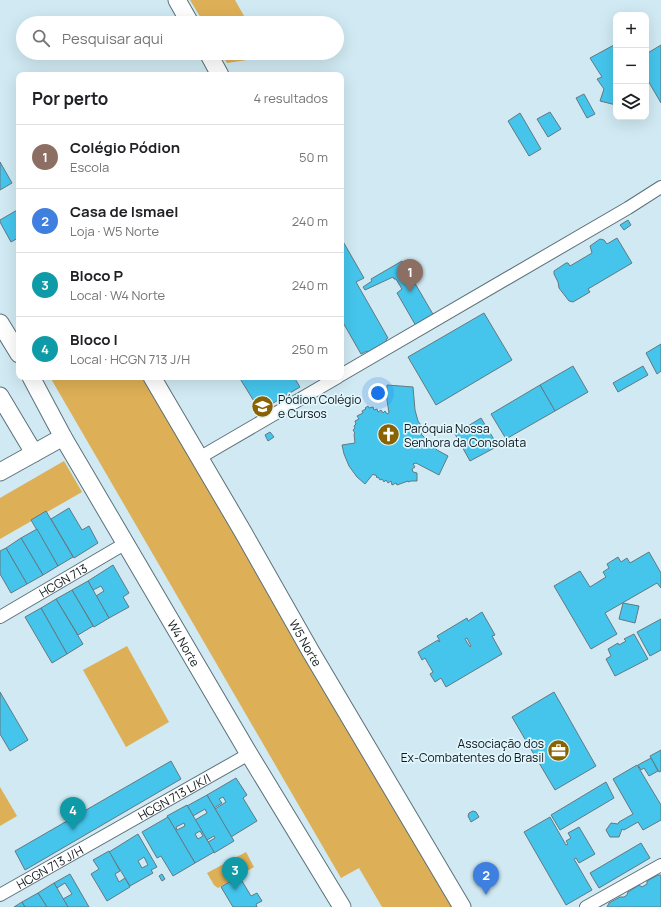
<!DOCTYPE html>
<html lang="pt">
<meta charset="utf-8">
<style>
:root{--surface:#fff;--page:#f6f6f6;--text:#202124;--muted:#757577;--line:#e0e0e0;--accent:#896301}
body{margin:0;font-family:Manrope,sans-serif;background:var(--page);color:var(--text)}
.controls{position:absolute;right:12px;top:12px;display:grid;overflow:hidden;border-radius:8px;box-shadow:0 4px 16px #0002}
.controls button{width:36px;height:36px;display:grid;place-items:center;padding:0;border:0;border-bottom:1px solid var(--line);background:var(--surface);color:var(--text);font:20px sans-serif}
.you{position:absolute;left:378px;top:393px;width:14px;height:14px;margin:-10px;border:3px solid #fff;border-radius:50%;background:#1a73e8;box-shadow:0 0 0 6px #1a73e833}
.badge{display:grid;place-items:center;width:26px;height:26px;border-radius:50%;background:var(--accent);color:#fff;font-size:13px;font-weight:700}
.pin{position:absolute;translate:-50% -33px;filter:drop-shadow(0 1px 2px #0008)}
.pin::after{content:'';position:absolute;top:21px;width:14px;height:12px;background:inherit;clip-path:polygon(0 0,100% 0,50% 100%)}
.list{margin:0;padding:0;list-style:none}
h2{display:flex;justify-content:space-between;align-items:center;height:52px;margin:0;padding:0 16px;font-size:17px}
h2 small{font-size:13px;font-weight:400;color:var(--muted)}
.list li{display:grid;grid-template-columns:26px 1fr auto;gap:12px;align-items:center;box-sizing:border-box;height:64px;padding:0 16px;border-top:1px solid var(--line)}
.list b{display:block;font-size:15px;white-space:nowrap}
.list p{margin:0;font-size:13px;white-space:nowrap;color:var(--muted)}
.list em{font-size:13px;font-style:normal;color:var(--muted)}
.icon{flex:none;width:22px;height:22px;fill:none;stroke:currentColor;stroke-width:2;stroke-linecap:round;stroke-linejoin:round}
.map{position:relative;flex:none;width:661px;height:907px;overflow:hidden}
.search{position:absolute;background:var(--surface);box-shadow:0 4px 16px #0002;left:16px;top:16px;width:328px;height:44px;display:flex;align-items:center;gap:10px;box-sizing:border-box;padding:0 14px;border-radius:22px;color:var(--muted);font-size:15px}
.panel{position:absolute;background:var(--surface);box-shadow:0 4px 16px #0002;left:16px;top:72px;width:328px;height:308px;border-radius:8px}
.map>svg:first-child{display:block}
.green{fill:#ddaf56}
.building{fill:#45c5ec;stroke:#637981;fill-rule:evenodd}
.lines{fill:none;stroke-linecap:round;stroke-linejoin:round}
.street-casing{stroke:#5b7179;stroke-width:14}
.secondary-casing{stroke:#5b7179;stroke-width:19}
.street{stroke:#fff;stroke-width:12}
.secondary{stroke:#fff;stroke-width:17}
.labels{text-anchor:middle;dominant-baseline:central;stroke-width:3.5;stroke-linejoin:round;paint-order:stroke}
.poi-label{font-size:12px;fill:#0f181b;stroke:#e1f5fd;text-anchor:start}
.street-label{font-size:12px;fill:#0f181b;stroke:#e1f5fd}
</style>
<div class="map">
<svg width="661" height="907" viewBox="0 0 661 907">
<rect width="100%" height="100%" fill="#d0e9f2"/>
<g class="green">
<polygon points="190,0 235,0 248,23 204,23"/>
<polygon points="221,53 260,53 247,60 227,63"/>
<polygon points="50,377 147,377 452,907 382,907 359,868 341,878"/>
<polygon points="64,461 82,492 0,539 0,498"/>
<polygon points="127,646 169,722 126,747 83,670"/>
<polygon points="0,787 17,816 0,826"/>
<polygon points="246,852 254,867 218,888 214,885 207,873"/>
</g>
<g class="building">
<polygon points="614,45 616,49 616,62 614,63 616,66 616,105 600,101 604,89 597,79 602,77 590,58"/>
<polygon points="661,45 661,103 647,79 646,80 646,54"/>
<polygon points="584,94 595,114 587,118 576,98"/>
<polygon points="550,112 561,129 548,137 537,119"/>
<polygon points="520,113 541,149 529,156 508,121"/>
<polygon points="0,162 12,183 0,190"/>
<polygon points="19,209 19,239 18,238 11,242 0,222 0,220"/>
<polygon points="628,220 631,225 624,230 620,225"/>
<polygon points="341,238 364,278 356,282 388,338 386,339 388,343 369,354 367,351 361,354 341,319"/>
<polygon points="617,238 632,263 588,289 590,292 573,302 569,301 559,288 558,282 554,274 554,271 566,263 568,263 570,266 592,253 590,246 600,239 604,240 607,244"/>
<polygon points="402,261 434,316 416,326 397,293 402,289 396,279 394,279 393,277 365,290 363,287 372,281 371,279"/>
<polygon points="484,313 512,360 436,405 408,357"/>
<polygon points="661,344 661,371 657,374 646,353"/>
<polygon points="573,366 588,392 555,411 540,385"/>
<polygon points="643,366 648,375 618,392 613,383"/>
<polygon points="239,377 294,377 300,387 260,411"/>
<polygon points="387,385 413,387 415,410 418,421 425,431 421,434 437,450 448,456 439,475 416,463 413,464 415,467 412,469 413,472 417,473 417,481 411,481 408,482 408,481 397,485 396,483 392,485 391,481 388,483 386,480 384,482 382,479 380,480 378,477 377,478 376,475 374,475 373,474 365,484 357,477 349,466 344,454 342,445 355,443 354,434 355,433 353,430 355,428 354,426 356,424 355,421 359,419 357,416 363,413 362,411 366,409 365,408 368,406 369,408 373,407 374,410 377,409 378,412 381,410 383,413 385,411 387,414 389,413 387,400"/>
<polygon points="540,385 555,411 506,439 491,414"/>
<polygon points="481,418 498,446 470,461 455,434"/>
<polygon points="270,432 274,437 268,441 265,435"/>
<polygon points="69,508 82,530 89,526 98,543 74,558 51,519"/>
<polygon points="46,511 73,557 58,566 31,520"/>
<polygon points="37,529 58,566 43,575 21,538"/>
<polygon points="21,538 43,575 27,584 6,548"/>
<polygon points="6,548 27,584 11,593 0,574 0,551"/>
<polygon points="649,552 661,573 661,588 657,583 605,613 617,634 591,649 554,586 580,571 590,587 606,577 603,572 609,568 607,564 618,557 621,562 627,558 630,563"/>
<polygon points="113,565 129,593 123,597 129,607 109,618 96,596 104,591 101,586 93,590 88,581"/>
<polygon points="88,581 109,618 94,627 72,590"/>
<polygon points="72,590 93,626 78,635 56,599"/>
<polygon points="56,599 83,644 67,654 41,608"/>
<polygon points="623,603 639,606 635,623 619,619"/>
<polygon points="41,608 67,654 52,663 25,617"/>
<path d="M482,612L495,635L492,636L502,654L446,687L441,678L435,682L430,674L433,672L425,658L422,660L418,652L438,640L439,642L440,641L437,636L467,618L468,621ZM467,638L471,646L470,647L465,639Z"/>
<polygon points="661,619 661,650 650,656 637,632"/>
<polygon points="634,634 648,659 615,676 606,659 611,656 608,649 618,643 619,645 626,641 624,639"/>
<polygon points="0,692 28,740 10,751 0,734"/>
<polygon points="554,692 596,766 555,790 512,717"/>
<polygon points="661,750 661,771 659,772 650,756"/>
<polygon points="651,758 658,771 649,776 644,768 641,770 638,765"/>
<polygon points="171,761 181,779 25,870 15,851"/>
<polygon points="637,765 661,805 661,820 643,830 638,822 624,830 622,829 619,837 610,837 606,830 611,823 618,824 619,822 633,814 613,779"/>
<polygon points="236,778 247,795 243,798 257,821 231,837 215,809 226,802 223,797 219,799 222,803 214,808 207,795"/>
<polygon points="606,782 614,798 560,830 551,815"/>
<polygon points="207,795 234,841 214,853 208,842 215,838 214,836 207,840 195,820 207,813 205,809 193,816 187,806"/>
<path d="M187,805L214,852L195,863L167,816ZM184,823L185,826L177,830L176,827ZM200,831L203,836L198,839L195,834Z"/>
<polygon points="473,811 476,812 479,817 471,822 468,816 469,813"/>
<polygon points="168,817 195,863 173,876 161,856 157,858 142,832"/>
<polygon points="550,817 566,845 568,844 566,841 571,838 568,833 579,827 595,854 579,863 576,858 574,859 592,890 566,905 524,832"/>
<path d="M138,834L157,867L151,870L153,873L130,886L109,852ZM144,857L148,865L142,868L138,861Z"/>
<polygon points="641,843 650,858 599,888 590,873"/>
<polygon points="109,851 120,871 115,874 119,882 125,878 130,887 107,901 91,874 99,869 93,860"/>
<polygon points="70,874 89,907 68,907 63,899 72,894 65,883 57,888 54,883"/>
<polygon points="162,874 165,879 162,881 159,876"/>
<polygon points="658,875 661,875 661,907 607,907 609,903 620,897 624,897 627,895 628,892 639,885 642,887 647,884 647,881"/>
<polygon points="239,876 251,896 257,893 262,901 256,904 257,907 233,907 221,887"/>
<polygon points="54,883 57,888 68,907 47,907 38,893"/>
<polygon points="38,893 47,907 25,907 22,902"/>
<polygon points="22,902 25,907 14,907"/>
</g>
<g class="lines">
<defs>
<g id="street">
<polyline points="341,375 628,208 661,187"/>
<polyline points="199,458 338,377"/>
<path id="s1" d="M0,617L126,543"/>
<path id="s2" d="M0,895L249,754"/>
<polyline points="586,907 661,865"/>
</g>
<g id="secondary">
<polyline points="177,0 190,23"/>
<polyline points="208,53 220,75"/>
<polyline points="0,323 19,354"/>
<path id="s3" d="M31,377L63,437L249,754L342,907"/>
<path id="s4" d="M152,377L243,532L311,652L462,907"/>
<polyline points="0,396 34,453"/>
<polyline points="0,472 63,437"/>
</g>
</defs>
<use href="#street" class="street-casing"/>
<use href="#secondary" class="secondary-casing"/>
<use href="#street" class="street"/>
<use href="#secondary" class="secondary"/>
</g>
<defs>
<symbol id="school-disc" viewBox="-11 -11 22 22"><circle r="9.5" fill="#896301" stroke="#e1f5fd"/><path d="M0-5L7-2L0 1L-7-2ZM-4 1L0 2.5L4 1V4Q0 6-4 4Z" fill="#fff"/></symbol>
<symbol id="church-disc" viewBox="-11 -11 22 22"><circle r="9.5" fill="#896301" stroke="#e1f5fd"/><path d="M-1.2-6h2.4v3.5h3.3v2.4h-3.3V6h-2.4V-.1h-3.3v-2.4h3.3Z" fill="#fff"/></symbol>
<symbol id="office-disc" viewBox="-11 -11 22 22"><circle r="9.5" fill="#896301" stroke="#e1f5fd"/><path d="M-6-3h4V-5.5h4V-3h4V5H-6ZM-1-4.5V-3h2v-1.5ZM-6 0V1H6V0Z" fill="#fff"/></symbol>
</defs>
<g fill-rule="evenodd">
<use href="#school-disc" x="250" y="394" width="25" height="25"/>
<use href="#church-disc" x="376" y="422" width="25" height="25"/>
<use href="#office-disc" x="546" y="738" width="25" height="25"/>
</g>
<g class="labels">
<g class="poi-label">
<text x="278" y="399">Pódion Colégio<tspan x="278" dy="14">e Cursos</tspan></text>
<text x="404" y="428">Paróquia Nossa<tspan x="404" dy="14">Senhora da Consolata</tspan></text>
<text x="544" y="743" text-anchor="end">Associação dos<tspan x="544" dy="14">Ex-Combatentes do Brasil</tspan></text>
</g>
<g class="street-label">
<text stroke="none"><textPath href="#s1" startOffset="73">HCGN 713</textPath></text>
<text stroke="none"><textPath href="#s4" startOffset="307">W5 Norte</textPath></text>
<text stroke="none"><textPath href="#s3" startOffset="307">W4 Norte</textPath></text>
<text stroke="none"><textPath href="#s2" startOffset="200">HCGN 713 L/K/I</textPath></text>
<text stroke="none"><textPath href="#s2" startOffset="57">HCGN 713 J/H</textPath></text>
</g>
</g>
</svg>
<div class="controls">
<button>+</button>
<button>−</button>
<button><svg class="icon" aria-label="layers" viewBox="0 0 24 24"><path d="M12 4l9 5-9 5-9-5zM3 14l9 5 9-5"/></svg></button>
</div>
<div class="you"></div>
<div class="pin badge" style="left:410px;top:292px;background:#8d6e63">1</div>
<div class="pin badge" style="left:486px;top:895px;background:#3f7fe0">2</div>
<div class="pin badge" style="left:235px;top:890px;background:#0f9aa8">3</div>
<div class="pin badge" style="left:73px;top:830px;background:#0f9aa8">4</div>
<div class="search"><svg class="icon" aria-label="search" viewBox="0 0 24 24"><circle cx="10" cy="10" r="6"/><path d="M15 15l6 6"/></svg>Pesquisar aqui</div>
<section class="panel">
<h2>Por perto<small>4 resultados</small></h2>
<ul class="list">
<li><span class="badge" style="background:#8d6e63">1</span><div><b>Colégio Pódion</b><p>Escola</p></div><em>50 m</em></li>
<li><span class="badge" style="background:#3f7fe0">2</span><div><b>Casa de Ismael</b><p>Loja · W5 Norte</p></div><em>240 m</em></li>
<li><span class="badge" style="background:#0f9aa8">3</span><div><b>Bloco P</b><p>Local · W4 Norte</p></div><em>240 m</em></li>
<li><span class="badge" style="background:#0f9aa8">4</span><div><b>Bloco I</b><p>Local · HCGN 713 J/H</p></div><em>250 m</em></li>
</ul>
</section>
</div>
